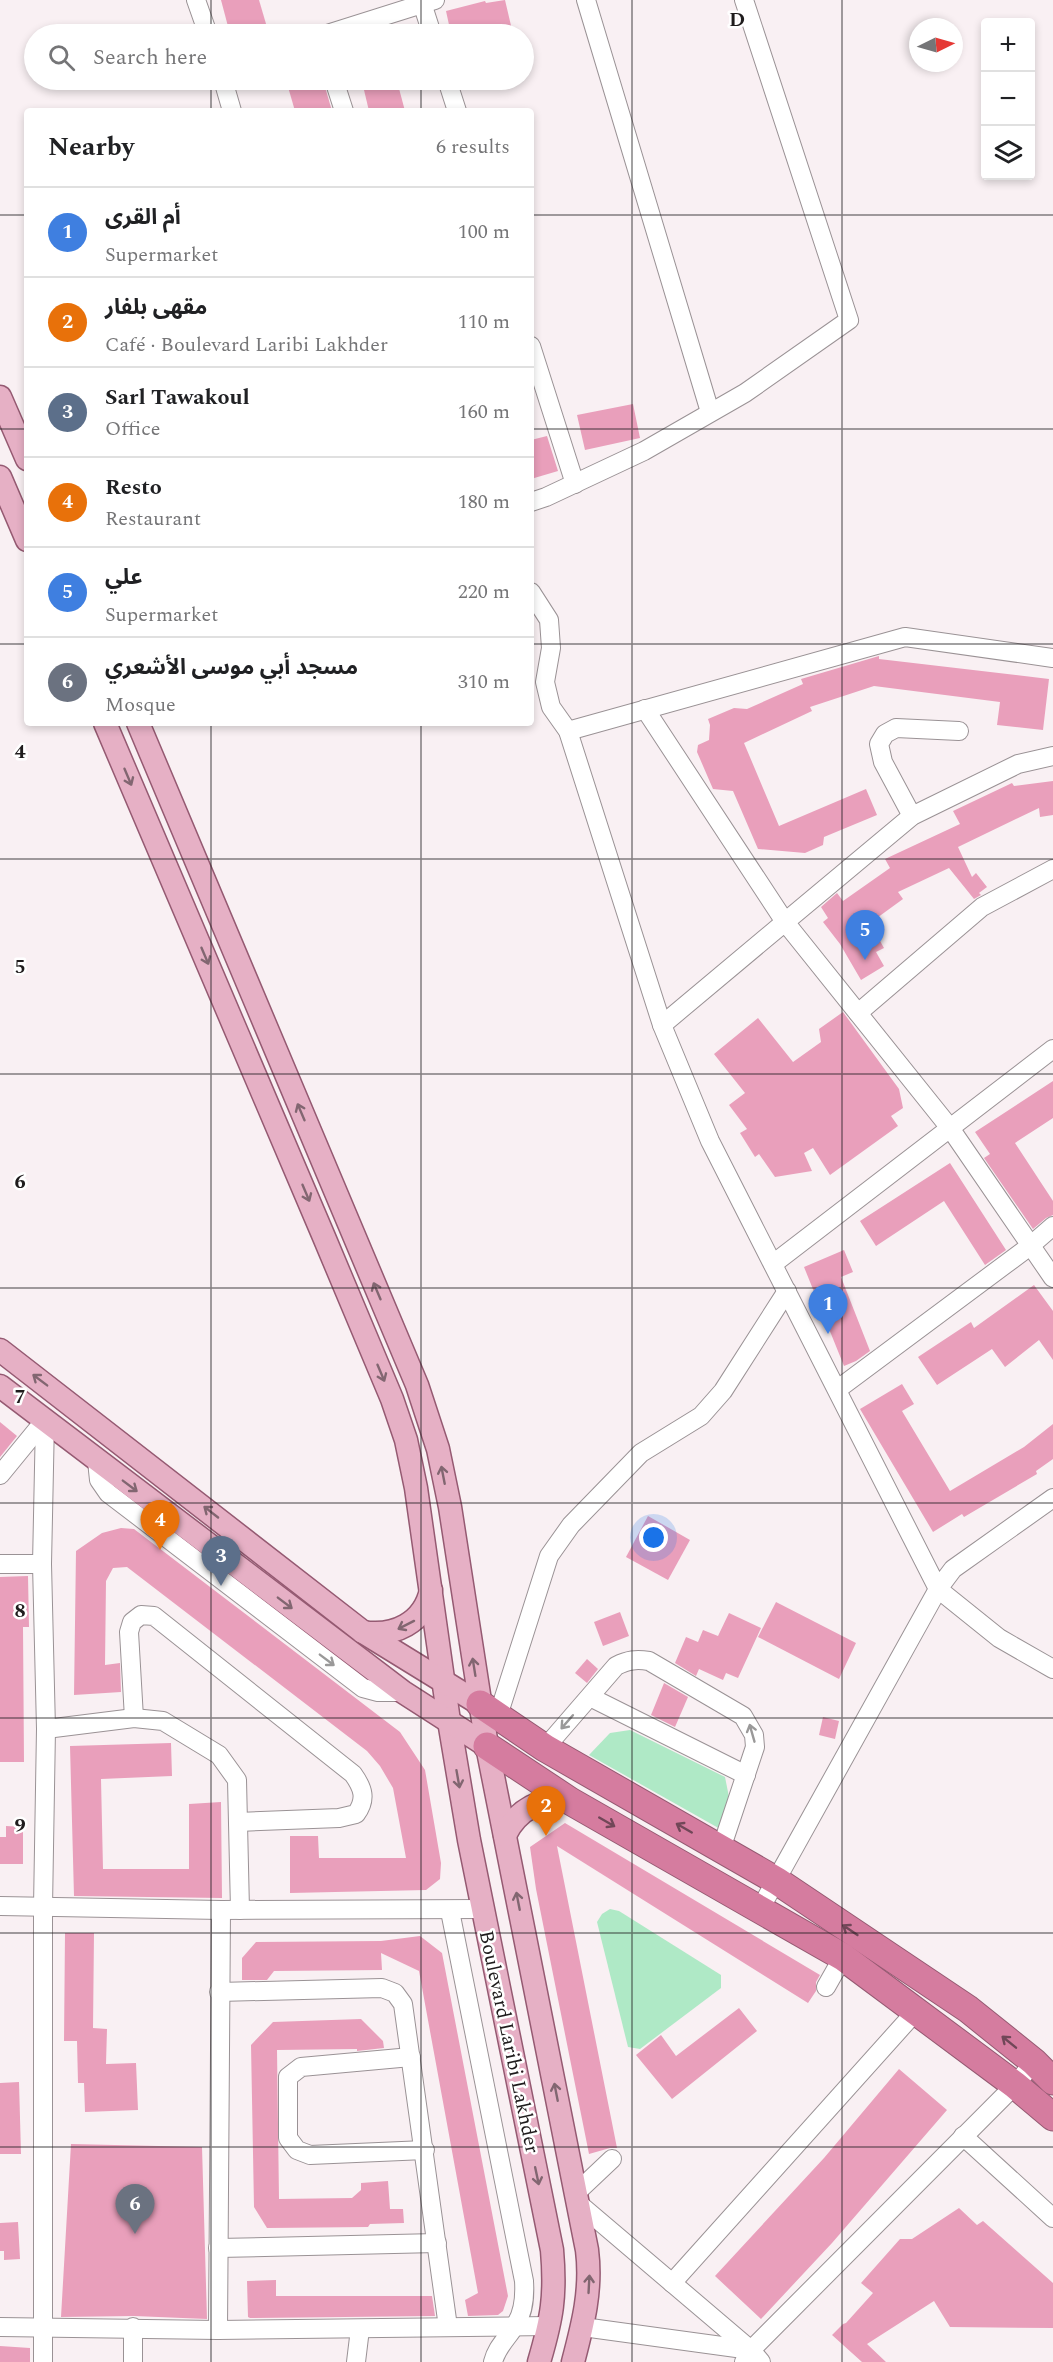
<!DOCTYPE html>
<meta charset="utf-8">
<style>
:root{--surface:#fff;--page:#f2f2f2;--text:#202124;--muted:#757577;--line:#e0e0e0;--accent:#137146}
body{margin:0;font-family:Spectral,"Noto Sans Arabic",serif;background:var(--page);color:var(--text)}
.controls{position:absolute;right:18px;top:18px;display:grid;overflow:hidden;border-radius:6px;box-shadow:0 3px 9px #0003}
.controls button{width:54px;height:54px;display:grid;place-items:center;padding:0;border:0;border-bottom:2px solid var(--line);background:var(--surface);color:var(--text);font:30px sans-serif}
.compass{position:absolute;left:909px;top:18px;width:54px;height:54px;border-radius:50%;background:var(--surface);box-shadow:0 3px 9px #0003;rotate:85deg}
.you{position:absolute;left:654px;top:1538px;width:21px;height:21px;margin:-15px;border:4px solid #fff;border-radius:50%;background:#1a73e8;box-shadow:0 0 0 9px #1a73e833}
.badge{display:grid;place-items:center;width:39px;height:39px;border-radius:50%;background:var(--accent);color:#fff;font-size:20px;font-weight:700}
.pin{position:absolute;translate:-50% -50px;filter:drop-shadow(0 2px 3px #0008)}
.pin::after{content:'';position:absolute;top:32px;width:21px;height:18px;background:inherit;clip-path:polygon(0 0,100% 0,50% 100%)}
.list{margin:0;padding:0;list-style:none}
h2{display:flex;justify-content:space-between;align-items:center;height:78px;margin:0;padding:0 24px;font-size:26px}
h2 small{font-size:20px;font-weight:400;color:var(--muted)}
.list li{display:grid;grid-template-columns:39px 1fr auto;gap:18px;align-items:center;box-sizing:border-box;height:90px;padding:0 24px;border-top:2px solid var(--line)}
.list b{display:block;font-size:22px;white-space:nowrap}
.list p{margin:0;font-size:20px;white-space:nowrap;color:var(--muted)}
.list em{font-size:20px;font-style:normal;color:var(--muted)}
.icon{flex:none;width:33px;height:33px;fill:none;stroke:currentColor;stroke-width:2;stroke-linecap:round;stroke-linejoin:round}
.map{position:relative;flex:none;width:1053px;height:2362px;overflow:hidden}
.search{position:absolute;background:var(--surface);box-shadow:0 3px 9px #0003;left:24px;top:24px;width:510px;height:66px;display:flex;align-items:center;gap:15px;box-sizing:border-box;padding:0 21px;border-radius:33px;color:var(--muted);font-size:22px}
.panel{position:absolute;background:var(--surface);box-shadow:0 3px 9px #0003;left:24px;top:108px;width:510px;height:618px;border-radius:6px}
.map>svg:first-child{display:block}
.green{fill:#afe9c6}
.building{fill:#e99fbb}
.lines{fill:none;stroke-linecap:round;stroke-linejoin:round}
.minor-casing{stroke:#9a9295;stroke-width:20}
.major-casing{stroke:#955a72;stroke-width:25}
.highway-casing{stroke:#955a72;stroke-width:29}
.minor{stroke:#fff;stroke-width:18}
.major{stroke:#e6b0c5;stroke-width:22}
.highway{stroke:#d57c9f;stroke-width:27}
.oneway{stroke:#826671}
.oneway2{stroke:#9a9999}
.oneway3{stroke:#714758}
.grid{fill:none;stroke:#1f1c1d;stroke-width:1.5;stroke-opacity:0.55}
.labels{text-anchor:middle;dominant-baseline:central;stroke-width:5;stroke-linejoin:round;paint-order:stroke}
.street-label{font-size:20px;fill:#1f1c1d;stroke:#fff}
.grid-label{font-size:20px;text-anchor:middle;font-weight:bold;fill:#1f1c1d;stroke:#fff;stroke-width:5;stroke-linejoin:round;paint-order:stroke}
</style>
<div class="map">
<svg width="1053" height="2362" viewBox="0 0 1053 2362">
<rect width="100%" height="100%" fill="#f9f0f3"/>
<g class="green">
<polygon points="630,1730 725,1777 729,1797 722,1830 589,1755 610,1733"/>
<polygon points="610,1909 619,1911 721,1975 721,1988 640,2049 628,2047 597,1922 602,1914"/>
</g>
<g class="building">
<polygon points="221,0 259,0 269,34 230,34"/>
<polygon points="505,0 513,34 451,34 446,11 485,1 486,3"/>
<polygon points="286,80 323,80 332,111 295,111"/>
<polygon points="397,81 405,111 369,111 364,90"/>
<polygon points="633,404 640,438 585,450 577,415"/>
<polygon points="547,436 558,471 531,479 531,440"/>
<polygon points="879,656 879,659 1049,679 1043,730 997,725 1000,702 874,686 810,707 812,711 744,743 779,826 866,789 877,815 824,837 823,845 805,853 758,849 733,791 713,789 697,752 698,745 709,740 710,725 708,719 734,708 747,709 803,684 801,679"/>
<polygon points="1053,781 1053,815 1040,817 1039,808 958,847 972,877 976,873 987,887 979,893 981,895 974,899 949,868 898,892 903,899 870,923 884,948 876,952 884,966 861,980 840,944 823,922 828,918 821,907 837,893 843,901 890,868 885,859 960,824 953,811 1012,783 1014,786"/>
<polygon points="843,1012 899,1089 903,1108 891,1116 898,1126 830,1175 813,1148 804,1153 812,1171 775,1177 759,1154 755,1157 740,1133 747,1129 729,1105 745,1093 714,1054 758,1018 793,1062 821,1042 819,1029"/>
<polygon points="1053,1081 1053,1118 1015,1143 1053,1201 1053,1215 1046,1218 1033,1229 984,1158 990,1154 975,1132"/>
<polygon points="950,1163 1006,1250 985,1265 944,1201 876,1246 860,1221"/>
<polygon points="844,1250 853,1272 841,1277 870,1351 856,1361 844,1366 804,1267"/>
<polygon points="1034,1285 1053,1311 1053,1360 1039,1340 1005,1367 992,1349 937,1385 918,1357 971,1322 974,1328"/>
<polygon points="902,1384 914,1404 902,1411 950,1491 1024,1447 1053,1424 1053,1459 1036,1471 1037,1474 964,1517 962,1514 933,1532 860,1409"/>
<polygon points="0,1422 17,1436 0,1457"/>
<polygon points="648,1516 690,1540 668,1580 626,1557"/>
<polygon points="121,1528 134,1529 400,1732 425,1770 441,1863 440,1879 426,1890 290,1893 290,1836 318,1836 319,1858 406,1858 393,1788 380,1766 367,1751 127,1567 113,1568 106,1581 105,1665 120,1663 121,1692 74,1695 76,1551 102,1533"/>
<polygon points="28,1576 29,1627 23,1627 24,1762 0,1762 0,1577"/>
<polygon points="776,1602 856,1643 839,1679 758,1637"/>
<polygon points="620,1612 629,1636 603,1646 594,1622"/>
<polygon points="729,1613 761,1628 738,1678 726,1673 723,1680 699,1669 696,1676 675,1663 686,1637 698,1642 703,1630 718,1636"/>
<polygon points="587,1659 598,1669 587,1683 575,1673"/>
<polygon points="664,1683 688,1697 675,1727 651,1715"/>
<polygon points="823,1717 839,1721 835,1739 819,1735"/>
<polygon points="171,1743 172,1776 101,1779 103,1869 189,1869 189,1804 221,1802 222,1898 74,1896 70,1746"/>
<polygon points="565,1823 820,1975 816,1982 816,1991 808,2003 557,1846 617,2148 610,2148 589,2154 536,1889 530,1847"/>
<polygon points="6,1826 23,1827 23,1864 0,1864 0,1837 6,1837"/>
<polygon points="65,1933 94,1933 93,2028 107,2029 106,2064 136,2063 138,2110 85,2112 84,2083 78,2083 77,2041 64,2041"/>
<polygon points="420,1936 442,1953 508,2296 503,2311 498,2315 468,2316 465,2300 478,2293 419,1971 381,1953 382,1970 274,1971 267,1980 242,1980 242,1958 256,1942 381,1941"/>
<polygon points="739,2008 757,2031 672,2099 636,2055 661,2035 676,2056"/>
<polygon points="361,2019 383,2041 384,2048 357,2051 357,2049 277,2050 279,2199 352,2198 361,2190 361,2183 388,2181 390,2209 403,2209 404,2223 370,2224 368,2227 267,2228 254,2207 251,2045 273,2022"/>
<polygon points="899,2069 947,2110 832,2243 761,2319 715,2276 824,2158"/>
<polygon points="19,2082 21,2154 0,2154 0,2083"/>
<polygon points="71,2144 202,2147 207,2319 134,2316 61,2317"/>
<polygon points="959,2208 977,2225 983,2221 1053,2283 1053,2328 950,2327 934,2301 867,2344 886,2362 862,2362 832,2335 843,2324 846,2323 873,2293 861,2283 900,2239 912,2239"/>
<polygon points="18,2222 20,2259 4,2260 4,2251 0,2251 0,2223"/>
<polygon points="276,2280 276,2296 432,2296 435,2316 250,2318 248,2317 247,2281"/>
<polygon points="0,2346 30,2348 30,2362 0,2362"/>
</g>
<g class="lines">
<defs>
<g id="minor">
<polyline points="196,0 208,34"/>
<polyline points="421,0 432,34"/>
<polyline points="586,0 710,412"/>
<polyline points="327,34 435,0"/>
<polyline points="223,80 232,111"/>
<polyline points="334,80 344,111"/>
<polyline points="447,80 457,111"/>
<polyline points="531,346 575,484"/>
<polyline points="531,502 546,497 644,451 745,393 849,320 744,0"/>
<polyline points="531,592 549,620 551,648 545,682 551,707 568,731 662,1025 710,1141 938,1589 953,1569 1053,1498"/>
<polyline points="645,709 785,922 912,816 1018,764 1053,756"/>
<polyline points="568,731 905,637 1053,658"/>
<polyline points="912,816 883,762 879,744 885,734 896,728 959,731"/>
<polyline points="858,1013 982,907 1053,869"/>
<polyline points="662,1025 785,922 950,1128 1053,1278"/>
<polyline points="773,1264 1053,1049"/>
<polyline points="838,1389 1030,1246 1053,1226"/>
<polyline points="97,1461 99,1480 108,1493 363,1688 378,1692 403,1692"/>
<polyline points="0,1475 45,1420"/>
<polyline points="0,1564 42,1564"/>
<polyline points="590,1697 746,1775"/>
<polyline points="498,1716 549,1556 571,1525 641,1453 701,1416 723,1391 787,1291"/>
<path d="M134,1718L129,1632L132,1622L141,1615L154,1616L353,1774C363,1788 367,1799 356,1814L339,1818L238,1822"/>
<polyline points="46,1729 134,1718 163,1721 219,1755 237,1780 240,1910"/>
<path d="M545,1748L616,1666C628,1660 636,1659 649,1661L743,1716L754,1735L755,1747L721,1849"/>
<polyline points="0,1906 221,1910 482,1909"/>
<polyline points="760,1909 938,1589 999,1638 1053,1669"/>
<path d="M450,1911L524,2281C525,2297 524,2311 516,2324C508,2338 497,2346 493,2362"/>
<polyline points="826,1987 843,1957"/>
<polyline points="219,1992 382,1988 395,1993 403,2004 448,2327"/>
<polyline points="411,2057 301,2067 288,2077 288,2138 297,2150 310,2155 425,2150"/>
<polyline points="963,2136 1053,2218"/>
<polyline points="576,2193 612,2159"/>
<polyline points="578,2203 751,2350 761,2362"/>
<polyline points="218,2248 437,2243"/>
<polyline points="672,2283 917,2010"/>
<polyline points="0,2327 218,2330 550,2326"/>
<polyline points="583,2327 751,2350"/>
<polyline points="218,2330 221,1910"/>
<polyline points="43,2362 43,1907 46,1729 42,1564 45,1420"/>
<polyline points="133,2362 133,2327"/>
<polyline points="356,2362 360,2329"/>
<polyline points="744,2362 751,2350 1015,2085 1034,2062"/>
</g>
<g id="major">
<polyline points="0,397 27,459"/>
<polyline points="0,477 27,540"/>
<path d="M105,723L324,1237L392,1399L406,1440L416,1488L449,1721L469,1840L552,2250C556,2296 552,2318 539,2362"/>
<path d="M138,723L417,1385L438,1449L450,1507L487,1746L587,2250C592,2290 583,2324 573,2362"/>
<polyline points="0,1350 363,1632 480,1704"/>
<polyline points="0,1386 403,1692 487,1746"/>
<path d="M363,1632C394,1637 424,1623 431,1590"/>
<path d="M505,1835C517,1810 542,1796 570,1801"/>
</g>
<g id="highway">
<polyline points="480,1704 545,1748 777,1881 968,2009 1034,2062 1053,2081"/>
<polyline points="487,1746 570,1801 843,1957 1015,2085 1053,2117"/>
</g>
</defs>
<use href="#minor" class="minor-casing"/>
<use href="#major" class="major-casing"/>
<use href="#highway" class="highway-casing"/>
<use href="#minor" class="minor"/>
<use href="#major" class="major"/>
<use href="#highway" class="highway"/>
</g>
<defs><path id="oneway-shaft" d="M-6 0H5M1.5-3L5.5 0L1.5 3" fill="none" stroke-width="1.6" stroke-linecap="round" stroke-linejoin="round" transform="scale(1.5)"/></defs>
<g class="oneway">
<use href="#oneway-shaft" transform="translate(128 777) rotate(67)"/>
<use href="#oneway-shaft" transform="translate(205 956) rotate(67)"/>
<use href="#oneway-shaft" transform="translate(301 1112) rotate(-113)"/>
<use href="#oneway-shaft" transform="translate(306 1193) rotate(67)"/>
<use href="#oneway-shaft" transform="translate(377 1291) rotate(-113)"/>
<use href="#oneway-shaft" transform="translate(381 1373) rotate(67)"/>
<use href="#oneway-shaft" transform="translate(40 1380) rotate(-143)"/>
<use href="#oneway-shaft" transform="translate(443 1475) rotate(-101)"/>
<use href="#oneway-shaft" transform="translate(130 1486) rotate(37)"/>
<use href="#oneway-shaft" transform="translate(211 1512) rotate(-142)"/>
<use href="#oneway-shaft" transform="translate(285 1603) rotate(37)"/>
<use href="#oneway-shaft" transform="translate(406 1625) rotate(153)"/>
<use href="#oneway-shaft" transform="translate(474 1667) rotate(-99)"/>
<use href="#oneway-shaft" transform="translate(458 1779) rotate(80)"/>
<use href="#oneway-shaft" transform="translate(518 1901) rotate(-101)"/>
<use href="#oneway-shaft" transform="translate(556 2092) rotate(-101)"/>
<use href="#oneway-shaft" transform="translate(537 2176) rotate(78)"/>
<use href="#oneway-shaft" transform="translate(589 2284) rotate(-87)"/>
</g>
<g class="oneway2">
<use href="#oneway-shaft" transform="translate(327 1660) rotate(37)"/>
<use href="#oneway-shaft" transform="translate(567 1722) rotate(131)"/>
<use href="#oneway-shaft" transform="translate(752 1733) rotate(-106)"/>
</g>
<g class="oneway3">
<use href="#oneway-shaft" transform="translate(607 1822) rotate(30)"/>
<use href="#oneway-shaft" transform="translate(684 1828) rotate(-150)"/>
<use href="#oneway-shaft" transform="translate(850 1930) rotate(-146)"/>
<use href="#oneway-shaft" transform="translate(1009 2042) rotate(-141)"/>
</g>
<path class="grid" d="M211,0V34M421,0V34M632,0V2362M842,0V2362M211,80V111M421,80V111M0,215H27M531,215H1053M0,429H27M531,429H1053M0,644H27M531,644H1053M211,723V2362M421,723V2362M0,859H1053M0,1074H1053M0,1288H1053M0,1503H1053M0,1718H1053M0,1933H1053M0,2147H1053"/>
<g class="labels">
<g class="street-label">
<text transform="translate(509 2042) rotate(78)">Boulevard Laribi Lakhder</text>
</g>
</g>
<g class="grid-label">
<text x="737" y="26">D</text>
<text x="20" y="758">4</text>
<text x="20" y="973">5</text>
<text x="20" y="1188">6</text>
<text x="20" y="1403">7</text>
<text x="20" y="1617">8</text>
<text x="20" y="1832">9</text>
</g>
</svg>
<div class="controls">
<button>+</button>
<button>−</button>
<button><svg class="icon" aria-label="layers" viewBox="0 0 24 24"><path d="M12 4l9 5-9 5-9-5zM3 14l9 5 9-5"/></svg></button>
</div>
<svg class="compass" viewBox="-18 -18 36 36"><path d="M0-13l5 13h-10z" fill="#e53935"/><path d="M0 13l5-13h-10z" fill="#757577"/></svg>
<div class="you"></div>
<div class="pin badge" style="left:828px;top:1334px;background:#3f7fe0">1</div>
<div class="pin badge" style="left:546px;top:1836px;background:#e8710a">2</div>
<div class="pin badge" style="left:221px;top:1586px;background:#5c6f8a">3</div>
<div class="pin badge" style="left:160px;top:1550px;background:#e8710a">4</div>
<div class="pin badge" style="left:865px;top:960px;background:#3f7fe0">5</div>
<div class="pin badge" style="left:135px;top:2234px;background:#6b7280">6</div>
<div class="search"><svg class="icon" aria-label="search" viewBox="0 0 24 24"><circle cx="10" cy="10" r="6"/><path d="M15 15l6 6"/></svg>Search here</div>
<section class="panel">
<h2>Nearby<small>6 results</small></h2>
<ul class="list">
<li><span class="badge" style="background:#3f7fe0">1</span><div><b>أم القرى</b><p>Supermarket</p></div><em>100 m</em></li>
<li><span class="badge" style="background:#e8710a">2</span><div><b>مقهى بلفار</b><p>Café · Boulevard Laribi Lakhder</p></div><em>110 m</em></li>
<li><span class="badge" style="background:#5c6f8a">3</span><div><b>Sarl Tawakoul</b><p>Office</p></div><em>160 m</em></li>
<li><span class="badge" style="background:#e8710a">4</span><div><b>Resto</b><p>Restaurant</p></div><em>180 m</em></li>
<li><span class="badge" style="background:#3f7fe0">5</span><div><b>علي</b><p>Supermarket</p></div><em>220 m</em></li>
<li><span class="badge" style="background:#6b7280">6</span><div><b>مسجد أبي موسى الأشعري</b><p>Mosque</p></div><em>310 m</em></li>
</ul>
</section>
</div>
